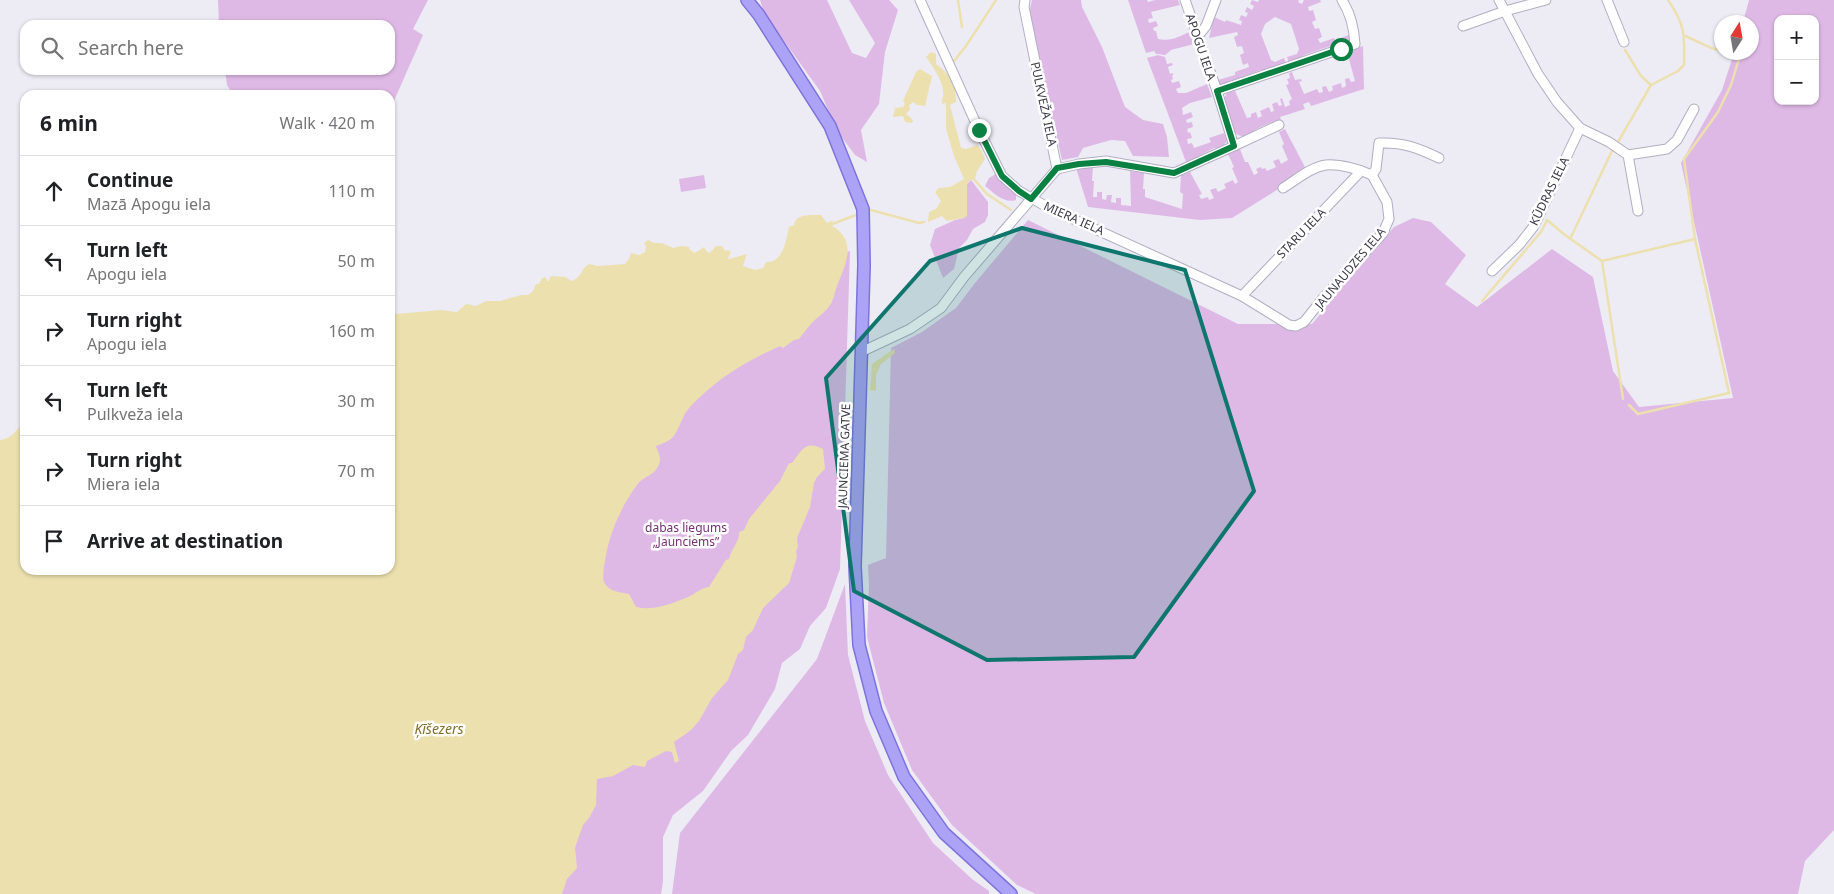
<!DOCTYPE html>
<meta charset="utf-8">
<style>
:root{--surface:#fff;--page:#f2f2f2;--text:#202124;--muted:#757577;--line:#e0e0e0}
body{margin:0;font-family:"Noto Sans",sans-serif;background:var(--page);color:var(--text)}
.controls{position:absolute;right:15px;top:15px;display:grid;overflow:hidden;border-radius:10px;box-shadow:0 1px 4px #0004}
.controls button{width:45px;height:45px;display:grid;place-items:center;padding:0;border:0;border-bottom:1px solid var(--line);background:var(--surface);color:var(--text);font:25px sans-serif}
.compass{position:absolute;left:1714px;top:15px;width:45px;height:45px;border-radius:50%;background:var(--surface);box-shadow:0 1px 4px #0004;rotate:11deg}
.stop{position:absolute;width:15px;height:15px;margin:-11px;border:4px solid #0b8043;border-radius:50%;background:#fff}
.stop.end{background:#0b8043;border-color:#fff;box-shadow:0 1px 5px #0008}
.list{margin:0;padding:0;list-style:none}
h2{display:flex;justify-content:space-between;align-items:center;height:65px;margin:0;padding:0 20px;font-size:21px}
h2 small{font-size:16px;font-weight:400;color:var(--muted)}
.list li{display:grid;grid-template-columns:32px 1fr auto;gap:15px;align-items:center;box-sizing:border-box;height:70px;padding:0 20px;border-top:1px solid var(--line)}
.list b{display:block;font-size:19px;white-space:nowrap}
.list p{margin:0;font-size:16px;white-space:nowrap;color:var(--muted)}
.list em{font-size:16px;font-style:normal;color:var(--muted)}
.icon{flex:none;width:28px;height:28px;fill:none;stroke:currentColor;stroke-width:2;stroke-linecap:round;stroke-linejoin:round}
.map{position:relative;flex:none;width:1834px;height:894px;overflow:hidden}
.search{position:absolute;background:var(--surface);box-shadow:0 1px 4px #0004;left:20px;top:20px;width:375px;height:55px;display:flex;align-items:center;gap:12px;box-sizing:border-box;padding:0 18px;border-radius:15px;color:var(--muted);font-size:19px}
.panel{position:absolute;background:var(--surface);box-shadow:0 1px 4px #0004;left:20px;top:90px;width:375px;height:485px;border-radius:15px}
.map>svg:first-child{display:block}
.green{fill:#dfb9e6;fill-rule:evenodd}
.water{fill:#ece0ae}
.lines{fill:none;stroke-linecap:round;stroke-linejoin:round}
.stream{stroke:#ece0ae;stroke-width:2.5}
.minor-casing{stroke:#b0afc0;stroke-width:11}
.major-casing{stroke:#7d73dc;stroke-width:14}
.minor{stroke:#fff;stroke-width:9}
.major{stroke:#aca3f7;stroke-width:11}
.route{stroke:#0b8043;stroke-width:6}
.marked{fill:#0f766e;fill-opacity:0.2;stroke:#0f766e;stroke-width:4;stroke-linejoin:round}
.labels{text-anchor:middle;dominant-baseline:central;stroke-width:5;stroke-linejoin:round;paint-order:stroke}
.street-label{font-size:12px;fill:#3a3a49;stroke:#fff}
.park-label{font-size:12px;fill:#783077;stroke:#fff}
.water-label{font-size:14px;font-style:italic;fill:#80702d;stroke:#fff}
</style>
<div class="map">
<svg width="1834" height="894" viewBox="0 0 1834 894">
<rect width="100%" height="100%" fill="#edecf5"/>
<g class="green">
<polygon points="218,0 428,0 413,29 423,35 390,110 390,95 233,95 227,85 225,70 390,70 390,25 219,25"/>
<polygon points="760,0 827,0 852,53 866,58 875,43 849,0 889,0 898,10 885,52 879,104 861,130 867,162 855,155 837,131 820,91 764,13"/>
<polygon points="1032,0 1081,0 1082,7 1102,47 1125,107 1143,120 1163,124 1167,137 1169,157 1133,156 1125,141 1111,140 1083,148 1078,157 1062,160 1029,13"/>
<path d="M1128,0H1147L1148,2L1155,0H1178L1180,5L1151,12L1153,18L1148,19L1149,23L1156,21L1158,26L1153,28L1154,31H1156L1158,39C1172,42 1179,36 1190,32L1194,44L1171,50C1163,58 1165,54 1156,54L1154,51L1146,53Z"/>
<polygon points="1252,0 1258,2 1259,0 1299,0 1298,2 1302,4 1304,0 1320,0 1321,2 1308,7 1309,11 1313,10 1316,20 1312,22 1315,29 1319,28 1322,37 1318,39 1320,43 1334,38 1335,40 1349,35 1351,41 1344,44 1339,43 1304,55 1301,59 1289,63 1287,57 1297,54 1299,49 1291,24 1275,17 1265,24 1261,34 1271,60 1275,62 1284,58 1286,64 1266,71 1261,70 1231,81 1228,84 1220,86 1218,80 1235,75 1235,72 1249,67 1248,63 1243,65 1240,55 1244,53 1242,46 1237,47 1234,37 1238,35 1237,32 1209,38 1214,17 1225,22 1226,20 1241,25 1242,21 1239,20 1241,15 1246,17 1248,13 1245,12 1247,7 1252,10 1254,6 1250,4"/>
<path d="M1749,0H1834V830L1805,861L1798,894H1036L1017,885L952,825L912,770L884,703L867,637L869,584L868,565L886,558L891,348L922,332L956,308L975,283L1028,220L1238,324H1312L1357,269L1394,227L1413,218L1431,222L1466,255L1445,284L1477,307L1552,249L1593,277L1613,371L1639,407L1733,398L1681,163L1722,90L1734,53L1752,52V22H1743ZM1778,19H1815V101H1778Z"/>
<path d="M1363,46L1364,89L1311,106L1309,102L1303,104L1305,109L1280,117L1281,120C1273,121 1264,125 1257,129C1249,134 1245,140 1235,133L1223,100L1227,93L1235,91L1247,118L1251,117V114L1256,112L1258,118L1262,116L1260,111L1269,107L1271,112L1274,111L1272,104L1277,102L1279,106L1282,105L1280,99L1282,98L1285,107L1290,105L1289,101L1292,99L1286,85L1289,84L1287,79L1290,78L1289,73L1292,72L1295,80L1301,79L1302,81L1299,82L1304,94L1317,89L1319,93L1323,92L1322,87L1326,86L1329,92L1333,90L1332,86L1341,83L1342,88L1346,86L1345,79L1349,78L1351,82L1355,81L1347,52Z"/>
<polygon points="1158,55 1165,57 1167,64 1172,63 1173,65 1168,67 1170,74 1173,73 1173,75 1172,76 1173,79 1171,80 1172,83 1179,81 1181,87 1176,89 1178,93 1186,93 1207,84 1212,97 1190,103 1182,108 1183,115 1191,112 1193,117 1186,120 1187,123 1192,122 1193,127 1187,129 1188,133 1190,132 1192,138 1187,139 1188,144 1192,143 1194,148 1211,142 1209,138 1224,133 1227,141 1221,148 1214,148 1191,160 1189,163 1186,162 1147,58"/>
<polygon points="1285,129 1307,171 1232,218 1200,220 1088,207 1076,168 1093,167 1092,181 1094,181 1093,197 1097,197 1097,192 1102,192 1102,199 1106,200 1107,195 1112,195 1111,202 1116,203 1116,198 1121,198 1121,205 1131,206 1130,171 1144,173 1143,189 1145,189 1145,197 1182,209 1183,194 1180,192 1181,175 1190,172 1202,194 1199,195 1201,199 1208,197 1209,200 1214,198 1210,190 1216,188 1218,192 1226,188 1224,184 1233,180 1235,184 1238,182 1232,168 1234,167 1228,154 1240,149 1245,162 1248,162 1254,175 1258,173 1256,169 1261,167 1262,169 1265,168 1267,171 1276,167 1273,161 1279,159 1281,164 1288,160 1282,146 1284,144 1279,132"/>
<path d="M996,174L1016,195V200C1004,204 994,193 985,186L989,178Z"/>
<polygon points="704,175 706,188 681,192 679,179"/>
<polygon points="971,180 988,202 988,215 985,222 973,229 967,240 959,248 954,269 943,278 930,245 935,229 955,220 964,218 966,185"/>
<polygon points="850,251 840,569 826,608 810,626 800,649 782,663 775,689 748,735 731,751 703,791 673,815 663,837 663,882 661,894 480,894 521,559 819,258"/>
<polygon points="845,584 848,655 865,721 888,775 933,843 972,879 989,891 989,894 672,894 680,833 817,659"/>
</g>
<g class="water">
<path d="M931,52L936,54V64C950,74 956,84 956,102L950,105L961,148L966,149L977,145L982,151L985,159L977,171L975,179L969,181L967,185V216L964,218L947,221L942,216L928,222L929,212L936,209L941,201L935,192L939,188L950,187L964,179L954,156L946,129V103L942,104C941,99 944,97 943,92C943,81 932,65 926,57Z"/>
<polygon points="920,69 932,76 925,106 916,105 914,102 909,105 910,109 906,114 913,120 912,123 905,122 903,116 893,117 895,108 903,107 905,104 903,101 916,72"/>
<path d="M809,215H821L827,223L833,220L831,225C858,241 846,263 837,286C834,294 834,301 828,308C823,314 816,318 811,324C807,328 803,334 799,339L794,340L783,348L780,346C746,361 716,379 690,407C682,415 680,428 673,437C668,442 661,444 656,446C658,453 662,457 659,464C655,476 643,476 637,485C617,512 605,544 603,578C605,591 618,592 629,594L636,607C654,611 671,604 688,597C697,593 700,588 709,587L726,560L729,559C731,549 740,541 739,532L744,530L749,519L780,481L789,463H792C802,450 805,440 823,449L825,469L817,477L814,483L810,507L797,538L798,547L796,551L797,557L789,583L763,608L753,630L746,637L743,650L738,654L728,680L712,698L699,721L691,730L674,742L679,761L675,763L672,752L666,751L647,761L645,767L633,765L613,776L597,779L596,805L589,818L583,825L575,848L577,868L567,879L562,894H0V440C16,437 15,429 25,422V570H390V311L396,314L441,310L457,312L466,304L476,306L486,301H500L521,295H528L533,291L536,284H539L542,278L545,277L548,282L551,276L565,277L572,281C581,278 581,269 589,264L597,266L625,264L629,259L631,253L639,255L645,252L646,247L644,243L648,240L654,243H662L673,248L682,246L689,247L690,250L695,253L704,247L707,252L710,253L716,246H722L725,251L728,250L731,252L728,258L729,259L747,254L743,266L755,270L763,268L766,262C783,263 786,241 789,227L794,225C795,217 802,216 809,215Z"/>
<polygon points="894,349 895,353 881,364 876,375 876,391 870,390 872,364"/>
</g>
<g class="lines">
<g class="stream">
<polyline points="958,0 962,27"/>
<path d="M1685,36C1694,39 1710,49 1718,50"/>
<polyline points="1625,50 1641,76 1651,85"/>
<polyline points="954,61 966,46 996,0"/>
<path d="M1618,142L1651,85L1678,71L1684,65C1685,36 1685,24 1668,0"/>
<polyline points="973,178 987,194 1011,210"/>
<polyline points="871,210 919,223 924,222"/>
<polyline points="827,226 856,215"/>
<polyline points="1570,239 1612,151"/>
<polyline points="1602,261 1623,399"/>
<polyline points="1482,301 1541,232 1547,220 1565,235 1602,261 1695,239 1684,159 1718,112 1731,85 1741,52"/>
<polyline points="1629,405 1638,414 1729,393 1695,239"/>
</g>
<defs>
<g id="minor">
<path d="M920,0L979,130L1002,176L1019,191L1049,208L1242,296L1289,325L1296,326L1304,322L1324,297L1383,233L1389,219L1387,202L1372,175C1359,169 1340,164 1326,165C1311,167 1296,180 1283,188"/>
<polyline points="1499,0 1538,74 1557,102 1580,128 1609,142 1628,155 1638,211"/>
<polyline points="1607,0 1624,42"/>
<polyline points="1463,26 1505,11 1546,0"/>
<polyline points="1198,36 1206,26 1216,0"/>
<path d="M1217,91L1355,44C1354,27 1351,14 1342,0"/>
<polyline points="1234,146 1279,125"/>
<polyline points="1628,155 1667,149 1677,140 1694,109"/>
<polyline points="1057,169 1079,164 1106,161 1174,173 1234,146 1217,91 1185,0"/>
<path d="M1372,175L1376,169L1379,143C1403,142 1418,148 1439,158"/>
<polyline points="1492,271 1519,245 1534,226 1580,128"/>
<polyline points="1242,296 1361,171"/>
<polyline points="861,352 910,329 941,308 964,277 1057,169 1024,7 1025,0"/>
</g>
<polyline id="major" points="747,0 759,15 830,126 863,209 864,265 855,566 859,645 876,711 904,777 944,833 1011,894"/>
</defs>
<use href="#minor" class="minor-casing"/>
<use href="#major" class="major-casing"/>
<use href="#minor" class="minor"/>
<use href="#major" class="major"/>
</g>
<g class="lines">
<polyline class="route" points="979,130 1002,176 1019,191 1031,199 1057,168 1079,164 1106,162 1174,173 1234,146 1217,91 1341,49"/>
</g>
<path class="marked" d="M1022,228L1185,270L1254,491L1134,657L987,660L854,591L826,378L930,261Z"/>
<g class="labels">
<g class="street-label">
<text transform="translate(1201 47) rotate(71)">APOGU IELA</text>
<text transform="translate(1044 104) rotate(78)">PULKVEŽA IELA</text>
<text transform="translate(1549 191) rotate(-64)">KŪDRAS IELA</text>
<text transform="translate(1074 218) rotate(24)">MIERA IELA</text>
<text transform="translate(1301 233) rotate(-46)">STARU IELA</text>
<text transform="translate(1350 268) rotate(-50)">JAUNAUDZES IELA</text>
<text transform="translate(844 456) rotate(-88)">JAUNCIEMA GATVE</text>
</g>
<g class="park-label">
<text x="686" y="527">dabas liegums<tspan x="686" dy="14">„Jaunciems”</tspan></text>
</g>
<g class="water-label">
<text x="439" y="728">Ķīšezers</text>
</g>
</g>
</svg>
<div class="controls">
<button>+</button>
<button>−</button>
</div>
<svg class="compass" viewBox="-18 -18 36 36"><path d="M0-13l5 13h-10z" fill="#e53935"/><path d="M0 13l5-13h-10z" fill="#757577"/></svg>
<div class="stop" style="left:1341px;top:49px"></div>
<div class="stop end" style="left:979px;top:130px"></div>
<div class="search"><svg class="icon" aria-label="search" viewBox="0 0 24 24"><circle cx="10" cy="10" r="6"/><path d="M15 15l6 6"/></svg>Search here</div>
<section class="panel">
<h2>6 min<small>Walk · 420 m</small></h2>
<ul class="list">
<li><svg class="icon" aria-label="ahead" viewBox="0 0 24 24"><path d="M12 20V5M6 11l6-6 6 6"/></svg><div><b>Continue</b><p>Mazā Apogu iela</p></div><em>110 m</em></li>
<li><svg class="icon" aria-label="left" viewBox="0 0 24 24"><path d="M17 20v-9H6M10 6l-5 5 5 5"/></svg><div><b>Turn left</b><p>Apogu iela</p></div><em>50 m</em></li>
<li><svg class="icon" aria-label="right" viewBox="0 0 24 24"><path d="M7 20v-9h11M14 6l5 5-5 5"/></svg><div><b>Turn right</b><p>Apogu iela</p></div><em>160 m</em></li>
<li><svg class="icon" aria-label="left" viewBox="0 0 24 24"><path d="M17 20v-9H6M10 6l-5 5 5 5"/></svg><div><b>Turn left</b><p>Pulkveža iela</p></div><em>30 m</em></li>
<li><svg class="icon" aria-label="right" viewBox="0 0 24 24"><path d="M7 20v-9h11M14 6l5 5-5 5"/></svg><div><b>Turn right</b><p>Miera iela</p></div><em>70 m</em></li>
<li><svg class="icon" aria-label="arrive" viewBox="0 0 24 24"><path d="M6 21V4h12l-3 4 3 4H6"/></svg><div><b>Arrive at destination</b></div></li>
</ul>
</section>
</div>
